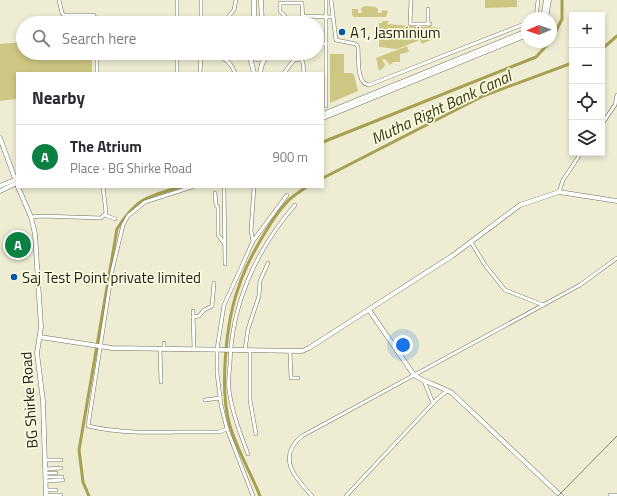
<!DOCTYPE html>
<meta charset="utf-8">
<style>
:root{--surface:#fff;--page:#f2f2f3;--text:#2b2b33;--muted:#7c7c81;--line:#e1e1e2;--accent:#0b8043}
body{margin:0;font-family:"Titillium Web",sans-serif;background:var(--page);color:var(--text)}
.controls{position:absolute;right:12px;top:12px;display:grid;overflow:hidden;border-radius:0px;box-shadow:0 2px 6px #0003}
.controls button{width:36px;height:36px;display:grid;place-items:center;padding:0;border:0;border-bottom:1px solid var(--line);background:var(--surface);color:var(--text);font:20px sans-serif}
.compass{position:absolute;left:521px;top:12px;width:36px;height:36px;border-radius:50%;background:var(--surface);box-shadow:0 2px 6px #0003;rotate:268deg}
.you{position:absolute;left:403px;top:345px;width:14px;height:14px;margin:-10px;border:3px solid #fff;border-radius:50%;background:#1a73e8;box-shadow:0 0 0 6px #1a73e833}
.badge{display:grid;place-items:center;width:26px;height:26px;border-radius:50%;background:var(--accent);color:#fff;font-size:13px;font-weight:700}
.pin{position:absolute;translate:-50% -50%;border:2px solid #fff;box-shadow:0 1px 4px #0006}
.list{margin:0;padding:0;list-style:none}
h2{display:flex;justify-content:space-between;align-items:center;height:52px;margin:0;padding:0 16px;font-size:17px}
h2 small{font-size:13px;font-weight:400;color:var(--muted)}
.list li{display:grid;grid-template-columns:26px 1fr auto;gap:12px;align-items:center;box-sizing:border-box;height:64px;padding:0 16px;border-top:1px solid var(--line)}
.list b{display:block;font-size:15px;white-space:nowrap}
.list p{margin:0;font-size:13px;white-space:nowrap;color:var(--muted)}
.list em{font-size:13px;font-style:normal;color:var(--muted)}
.icon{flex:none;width:22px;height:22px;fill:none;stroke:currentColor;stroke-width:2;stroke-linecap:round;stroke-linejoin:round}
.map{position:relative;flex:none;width:617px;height:496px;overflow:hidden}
.search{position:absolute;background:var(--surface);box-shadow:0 2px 6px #0003;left:16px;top:16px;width:308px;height:44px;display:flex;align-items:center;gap:10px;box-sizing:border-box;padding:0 14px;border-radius:22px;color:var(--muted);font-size:15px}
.panel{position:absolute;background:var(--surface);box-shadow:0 2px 6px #0003;left:16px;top:72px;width:308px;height:116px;border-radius:0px}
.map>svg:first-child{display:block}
.green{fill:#cdc783}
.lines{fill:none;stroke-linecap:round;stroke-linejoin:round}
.canal{stroke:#a6a050;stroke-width:3}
.street-casing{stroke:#716f58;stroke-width:4}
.secondary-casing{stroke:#716f58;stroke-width:5}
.street{stroke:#fff;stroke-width:3}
.secondary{stroke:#fff;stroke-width:4}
.rail{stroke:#848371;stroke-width:1}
.poi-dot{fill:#0455a4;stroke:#fcfae0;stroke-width:1.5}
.labels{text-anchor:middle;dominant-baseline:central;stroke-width:3.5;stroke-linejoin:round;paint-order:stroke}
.poi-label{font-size:15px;fill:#201f16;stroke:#fcfae0;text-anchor:start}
.street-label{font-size:15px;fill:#201f16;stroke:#fcfae0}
.water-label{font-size:16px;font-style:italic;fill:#3b3815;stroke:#fcfae0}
</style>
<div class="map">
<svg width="617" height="496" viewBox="0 0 617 496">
<rect width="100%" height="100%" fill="#eeedd3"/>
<g class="green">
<polygon points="485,0 517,0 517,7 485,8"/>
<polygon points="365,6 374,7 374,6 378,9 378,13 382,13 382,10 388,11 386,17 354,17 352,15 352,9 358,9 358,13 362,13 361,8"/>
<polygon points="382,21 389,21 387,24 424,27 431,25 431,27 440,28 440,36 422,44 420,40 397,49 379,47 379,23 382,23"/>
<polygon points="23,42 23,53 92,53 92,73 17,73 17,99 0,101 0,44"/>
<polygon points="407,46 409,52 400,54 400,62 393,62 390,65 385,59 382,60 385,64 384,67 379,71 376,58"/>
<polygon points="330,54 344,54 344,73 352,73 354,75 358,91 330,103"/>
</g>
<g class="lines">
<g class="canal">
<polyline points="551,41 562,19 562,0"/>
<polyline points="602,49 617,36"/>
<polyline points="323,142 536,57 550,42"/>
<polyline points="323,178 483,96 572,63"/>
<path d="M89,496L83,482L79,450L117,229C137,198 146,197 180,187"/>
<path d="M260,496C251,473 237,450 230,426C219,390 226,321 239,286C246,263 271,219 287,202C292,196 300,192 306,187"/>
</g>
<defs>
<g id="street">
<polyline points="59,0 62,13 64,15 94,15 96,23"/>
<path d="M331,0L336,40L356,44L358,47C359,57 356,84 369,85L527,23"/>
<polyline points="411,0 410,24 430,24"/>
<polyline points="303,16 332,17"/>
<polyline points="536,18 538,0"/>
<polyline points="177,23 177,0"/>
<polyline points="201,23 201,0"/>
<polyline points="223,23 234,10 236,0"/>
<polyline points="291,23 280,11 280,3 302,3 303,23"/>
<polyline points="428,24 428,9"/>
<polyline points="317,44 326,44"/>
<polyline points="97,53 97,73"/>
<polyline points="177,73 177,53"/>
<path d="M200,73L201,56C217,53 229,57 235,73"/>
<polyline points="284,73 294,60 301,59 303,63 304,73"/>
<polyline points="326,106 326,0"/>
<polyline points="602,124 615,105 617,95"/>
<path d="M192,187L145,202L128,216L123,225L112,271L88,426C131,436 175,431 219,432L227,429"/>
<polyline points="224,187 225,264"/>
<polyline points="559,192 563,180 581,153"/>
<polyline points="215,193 216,205 218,207 218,235 224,243"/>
<polyline points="105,215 115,219"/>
<polyline points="31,217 42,216 101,218 106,213 103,187"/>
<polyline points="253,241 251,231 254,187"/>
<polyline points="471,242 485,265 505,290 543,305"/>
<polyline points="193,311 194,350"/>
<polyline points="193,317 199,316 204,310 212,306 214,283"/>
<polyline points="164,343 164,350"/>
<polyline points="160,349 161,382"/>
<polyline points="245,350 248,329 259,296 260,281 268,263"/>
<polyline points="250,350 250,400 256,434"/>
<polyline points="290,352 291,378 298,378"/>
<polyline points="424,381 433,403"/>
<polyline points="205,400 220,398"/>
<path d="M248,454C240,433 232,412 229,390C228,382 229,373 230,365C231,305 256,250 295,205"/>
<polyline points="45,460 61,460"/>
<polyline points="46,469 61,468"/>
<polyline points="46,473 56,473"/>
<polyline points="46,477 62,477"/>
<polyline points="46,481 63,480"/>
<polyline points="46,490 56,490"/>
<polyline points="46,495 61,495"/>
<polyline points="610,495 617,495"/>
<polyline points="253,496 227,429 221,405 217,373 217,349 224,305 241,268 253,241 287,195"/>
<path d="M312,496C295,478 276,457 302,436L580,285L617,258"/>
<polyline points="346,496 436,400 448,390"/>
</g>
<g id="secondary">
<polyline points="261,0 262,23"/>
<polyline points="543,18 546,0"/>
<polyline points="546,18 549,0"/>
<polyline points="254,23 254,0"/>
<path d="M246,53C253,61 262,61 270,53"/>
<polyline points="250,57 254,73"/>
<polyline points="260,73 262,64 266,57"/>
<polyline points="323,114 527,31"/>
<polyline points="323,118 527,35"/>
<polyline points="0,138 17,184"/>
<polyline points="0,186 17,179"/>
<polyline points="18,187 31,217 35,234 41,327 37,353 43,401 46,496"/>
<polyline points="0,191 17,183"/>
<path d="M369,310L414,375C426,383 440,386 452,393L561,496"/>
<polyline points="40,337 112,348 302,351 309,348 452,256 520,205 559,192 617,201"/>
</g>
</defs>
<use href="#street" class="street-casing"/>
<use href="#secondary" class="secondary-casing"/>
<use href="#street" class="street"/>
<use href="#secondary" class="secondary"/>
<polyline class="rail" points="558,496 617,436"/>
</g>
<g class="poi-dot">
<circle cx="342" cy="32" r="4"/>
<circle cx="14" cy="277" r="4"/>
</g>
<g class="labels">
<g class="poi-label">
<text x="350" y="32">A1, Jasminium</text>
<text x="22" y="277">Saj Test Point private limited</text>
</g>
<g class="street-label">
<text transform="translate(29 400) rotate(-94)">BG Shirke Road</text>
</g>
<g class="water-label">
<text transform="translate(441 107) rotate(-25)">Mutha Right Bank Canal</text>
</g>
</g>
</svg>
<div class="controls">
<button>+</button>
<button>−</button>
<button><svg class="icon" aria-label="locate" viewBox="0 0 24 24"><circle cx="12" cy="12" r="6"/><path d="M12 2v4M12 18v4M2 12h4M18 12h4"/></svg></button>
<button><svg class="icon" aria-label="layers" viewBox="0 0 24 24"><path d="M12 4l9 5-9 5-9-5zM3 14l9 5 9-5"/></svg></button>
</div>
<svg class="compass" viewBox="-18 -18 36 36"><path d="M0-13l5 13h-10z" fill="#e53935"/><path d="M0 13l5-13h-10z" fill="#7c7c81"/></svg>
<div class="you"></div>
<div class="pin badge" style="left:18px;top:245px">A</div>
<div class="search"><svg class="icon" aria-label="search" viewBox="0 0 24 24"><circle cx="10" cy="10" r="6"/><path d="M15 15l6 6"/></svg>Search here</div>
<section class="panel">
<h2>Nearby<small></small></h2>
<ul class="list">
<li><span class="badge">A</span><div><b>The Atrium</b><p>Place · BG Shirke Road</p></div><em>900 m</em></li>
</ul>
</section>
</div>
